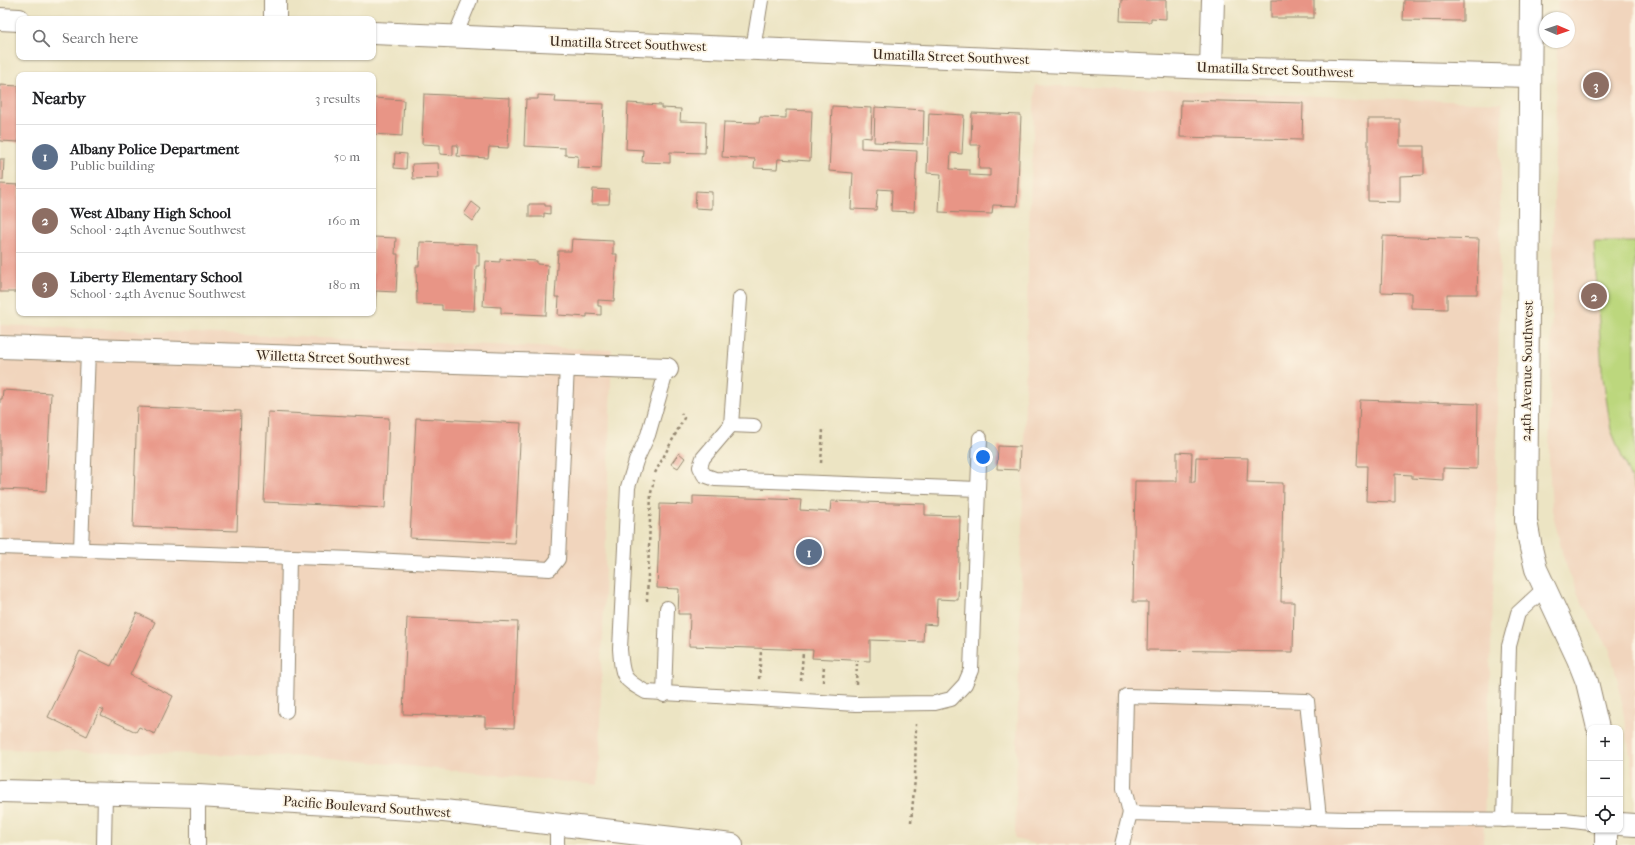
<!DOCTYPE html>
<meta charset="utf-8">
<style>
:root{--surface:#fff;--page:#f2f2f2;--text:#202124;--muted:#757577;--line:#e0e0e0;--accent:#0f766e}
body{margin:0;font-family:"IM FELL French Canon",serif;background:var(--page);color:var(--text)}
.controls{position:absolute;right:12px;bottom:12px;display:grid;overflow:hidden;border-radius:8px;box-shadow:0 1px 3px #0004}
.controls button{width:36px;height:36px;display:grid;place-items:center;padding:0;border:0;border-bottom:1px solid var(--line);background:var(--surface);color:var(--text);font:20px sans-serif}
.compass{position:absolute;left:1539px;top:12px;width:36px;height:36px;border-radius:50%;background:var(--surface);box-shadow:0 1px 3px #0004;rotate:92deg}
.you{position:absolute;left:983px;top:457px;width:14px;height:14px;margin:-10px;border:3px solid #fff;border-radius:50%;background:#1a73e8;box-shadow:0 0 0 6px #1a73e833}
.badge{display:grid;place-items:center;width:26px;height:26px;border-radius:50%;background:var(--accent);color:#fff;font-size:13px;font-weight:700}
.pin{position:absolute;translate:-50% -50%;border:2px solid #fff;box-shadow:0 1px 4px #0006}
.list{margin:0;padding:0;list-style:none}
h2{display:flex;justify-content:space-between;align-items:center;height:52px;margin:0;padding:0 16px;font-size:17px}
h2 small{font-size:13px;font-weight:400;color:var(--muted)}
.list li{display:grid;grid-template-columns:26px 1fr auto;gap:12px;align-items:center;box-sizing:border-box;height:64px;padding:0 16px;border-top:1px solid var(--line)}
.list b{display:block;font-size:15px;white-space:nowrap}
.list p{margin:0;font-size:13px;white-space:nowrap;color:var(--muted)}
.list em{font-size:13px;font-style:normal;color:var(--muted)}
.icon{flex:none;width:22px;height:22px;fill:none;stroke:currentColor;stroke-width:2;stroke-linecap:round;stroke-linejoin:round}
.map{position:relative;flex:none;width:1635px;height:845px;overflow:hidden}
.search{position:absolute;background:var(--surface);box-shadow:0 1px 3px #0004;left:16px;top:16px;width:360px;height:44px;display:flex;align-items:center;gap:10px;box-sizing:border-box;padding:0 14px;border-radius:8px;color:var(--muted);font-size:15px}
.panel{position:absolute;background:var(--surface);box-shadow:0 1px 3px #0004;left:16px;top:72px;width:360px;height:244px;border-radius:8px}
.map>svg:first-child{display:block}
.built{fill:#f1d5bd}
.green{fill:#bcd77d;stroke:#7c804e}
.building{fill:#e89586}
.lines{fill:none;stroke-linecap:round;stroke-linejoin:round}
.service-casing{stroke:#948770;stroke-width:16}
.minor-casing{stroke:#948770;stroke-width:24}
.tertiary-casing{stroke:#948770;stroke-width:24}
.primary-casing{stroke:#948770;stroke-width:24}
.path{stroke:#948770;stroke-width:2.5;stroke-dasharray:3 3;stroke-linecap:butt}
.service{stroke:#fff;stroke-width:14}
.minor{stroke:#fff;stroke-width:22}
.tertiary{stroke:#fff;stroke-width:22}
.primary{stroke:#fff;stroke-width:22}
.labels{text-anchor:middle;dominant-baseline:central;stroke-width:3.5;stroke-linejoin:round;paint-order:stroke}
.street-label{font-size:14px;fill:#3b2a1e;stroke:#fcf5e5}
</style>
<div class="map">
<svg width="1635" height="845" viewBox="0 0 1635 845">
<rect width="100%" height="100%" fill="#fcf5e5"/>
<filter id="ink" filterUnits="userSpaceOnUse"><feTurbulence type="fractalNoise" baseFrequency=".025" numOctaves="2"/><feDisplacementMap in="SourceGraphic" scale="8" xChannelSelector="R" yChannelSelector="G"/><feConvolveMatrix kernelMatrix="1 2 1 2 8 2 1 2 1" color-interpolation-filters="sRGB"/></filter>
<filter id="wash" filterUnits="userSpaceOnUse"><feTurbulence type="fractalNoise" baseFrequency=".012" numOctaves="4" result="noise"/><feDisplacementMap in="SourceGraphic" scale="16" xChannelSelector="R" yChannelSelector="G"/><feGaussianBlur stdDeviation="0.9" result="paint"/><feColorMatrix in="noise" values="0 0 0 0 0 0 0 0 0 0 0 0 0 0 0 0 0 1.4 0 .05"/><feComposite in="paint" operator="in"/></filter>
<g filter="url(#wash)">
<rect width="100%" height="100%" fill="#ece4c3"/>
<g class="built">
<polygon points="1558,0 1635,0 1635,787 1619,685 1609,648 1584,608 1564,560 1552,510 1549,462 1557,42 1569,42 1569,18 1557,18"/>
<polygon points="1035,85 1502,103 1496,525 1483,845 1038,845 1015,839 1029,226"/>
<polygon points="0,325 612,350 598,785 320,757 0,749"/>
</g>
<polygon class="green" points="1594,242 1635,242 1635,489 1611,430 1602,371"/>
<g id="blocks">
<g class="building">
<polygon points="1121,0 1166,0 1166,19 1151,18 1151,22 1120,21"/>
<rect x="1271" y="0" width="43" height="18"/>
<polygon points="1404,0 1463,0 1463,21 1403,20"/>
<polygon points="0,85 19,86 19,142 0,141"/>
<polygon points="424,94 510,98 508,148 489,147 488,158 457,156 458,145 453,145 453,155 440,154 440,145 422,144"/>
<polygon points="538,95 556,96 555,102 604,104 601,169 577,168 578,156 565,155 565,148 524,146 526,99 538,99"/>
<polygon points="373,98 404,100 402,136 373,134"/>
<polygon points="1181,100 1303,103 1302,140 1180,137"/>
<polygon points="628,103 661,105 661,108 681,109 680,121 706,122 705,153 670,152 670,163 642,162 643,150 626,149"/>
<polygon points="832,106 872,108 871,138 861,137 861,148 917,151 914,212 891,211 892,190 878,189 876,210 851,209 853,173 829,171"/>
<polygon points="875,107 924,110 923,144 874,142"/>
<polygon points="786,110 812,111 810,161 778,159 777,169 754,168 755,159 722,157 724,122 759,123 760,117 786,118"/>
<polygon points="929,113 964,115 962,154 951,153 950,169 970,170 970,175 990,176 990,169 979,169 980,145 971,145 972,113 1021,115 1017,206 993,205 992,214 939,212 941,174 927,173"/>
<polygon points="1368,119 1400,119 1400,146 1424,146 1424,175 1400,176 1400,202 1368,201"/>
<polygon points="395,153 407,154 406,169 394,168"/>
<polygon points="0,159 4,159 3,180 0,180"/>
<polygon points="438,163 439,178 413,179 412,164"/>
<polygon points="0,184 19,185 19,292 0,292"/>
<polygon points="593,189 610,190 609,204 592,204"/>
<polygon points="696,191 712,192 712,209 695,208"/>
<polygon points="472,202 481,209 473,221 464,214"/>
<polygon points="529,204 545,204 545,206 550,206 550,214 544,213 544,217 529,217"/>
<polygon points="1383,236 1479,239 1477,294 1447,294 1447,309 1411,308 1411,293 1381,292"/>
<polygon points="373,237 396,238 395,254 398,254 396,292 376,291 375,307 373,306"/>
<polygon points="572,239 613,241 613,254 617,254 614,301 598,300 598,306 601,306 601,315 587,314 587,317 558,315 559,297 555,297 558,251 571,251"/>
<polygon points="420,242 477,244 477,252 479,252 479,266 476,266 474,311 442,310 442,305 417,304 416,266 419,266"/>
<polygon points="500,259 537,261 537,264 548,265 546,315 501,313 501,307 483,306 486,261 500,262"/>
<polygon points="3,390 51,393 46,491 0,489 0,399 2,399"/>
<polygon points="1360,400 1478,404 1477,469 1443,468 1443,480 1412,478 1412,475 1395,474 1395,502 1366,501 1367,466 1357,466"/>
<polygon points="137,407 241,411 237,531 133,527"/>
<polygon points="268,412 389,418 385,508 264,502"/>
<polygon points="416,418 521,423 515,543 410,538"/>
<polygon points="998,446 1020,447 1019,470 997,469"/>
<polygon points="1177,452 1192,453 1191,482 1195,482 1196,457 1248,458 1247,482 1283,483 1281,602 1294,602 1293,652 1147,650 1148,602 1133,602 1135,481 1177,481"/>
<polygon points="679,453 685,458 678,468 671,464"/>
<polygon points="693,496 801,500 800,510 830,512 831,501 925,504 925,515 960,516 958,600 937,599 936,625 924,624 923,642 870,640 870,661 812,658 813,650 689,646 690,614 678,614 679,589 657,588 660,504 693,505"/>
<polygon points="137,613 155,622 130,675 173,696 155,734 139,727 136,732 101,715 104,710 100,708 87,736 48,717 80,651 111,666"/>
<polygon points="407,618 518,622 514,728 485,727 485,717 403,714"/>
</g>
</g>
</g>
<g filter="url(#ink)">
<use href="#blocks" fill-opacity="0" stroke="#948770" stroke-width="1"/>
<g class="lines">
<defs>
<g id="service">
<polyline points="455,36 470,0"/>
<polyline points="753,49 761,0"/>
<polyline points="740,298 731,425 754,426"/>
<path d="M667,369L648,435L636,461L628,487L620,649C622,676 622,679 646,692L856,704L935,703L951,699L965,684L971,670L980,438"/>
<polyline points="731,425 703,458 700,467 704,475 715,479 978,489"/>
<polyline points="0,547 354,559 550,569 558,559 567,366"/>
<polyline points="81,549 88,350"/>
<polyline points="664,695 667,608"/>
<polyline points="286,711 289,557"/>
<polyline points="1130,813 1124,788 1126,696 1307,701 1319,818"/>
<polyline points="1504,820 1509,646 1518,613 1545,588"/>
<polyline points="104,845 105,794"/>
<polyline points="198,845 198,796"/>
<polyline points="557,845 557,824"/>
<polyline points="1122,845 1130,813 1347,819 1565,820 1590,823"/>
</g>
<g id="minor">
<polyline points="0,19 19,20"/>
<polyline points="275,19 275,0"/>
<polyline points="373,33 1211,68 1530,76"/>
<polyline points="1211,68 1213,0"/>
<polyline points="0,347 667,369"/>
</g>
<g id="tertiary">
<polyline points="1531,0 1526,521 1531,548 1536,569 1578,659 1587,682 1598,728"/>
<polyline points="1620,824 1635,825"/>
<polyline points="1606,845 1606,830"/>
</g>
<polyline id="primary" points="0,791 198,796 444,811 732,845"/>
</defs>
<use href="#service" class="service-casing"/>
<use href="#minor" class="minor-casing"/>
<use href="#tertiary" class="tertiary-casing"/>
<use href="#primary" class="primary-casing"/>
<g class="path">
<polyline points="821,463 823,429"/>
<polyline points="655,473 684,418 681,413"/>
<polyline points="647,601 651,493 654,480"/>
<polyline points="759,679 761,651"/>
<polyline points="801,681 803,652"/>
<polyline points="823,682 824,665"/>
<polyline points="856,684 857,664"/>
<polyline points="911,822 915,779 916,724"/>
</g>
<use href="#service" class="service"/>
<use href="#minor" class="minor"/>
<use href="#tertiary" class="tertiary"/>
<use href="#primary" class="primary"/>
</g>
</g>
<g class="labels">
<g class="street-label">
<text transform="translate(628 44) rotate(2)">Umatilla Street Southwest</text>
<text transform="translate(951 57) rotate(2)">Umatilla Street Southwest</text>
<text transform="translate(1275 70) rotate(2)">Umatilla Street Southwest</text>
<text transform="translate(333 358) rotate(2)">Willetta Street Southwest</text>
<text transform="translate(1527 371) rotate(-89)">24th Avenue Southwest</text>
<text transform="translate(367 807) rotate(4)">Pacific Boulevard Southwest</text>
</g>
</g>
</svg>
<div class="controls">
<button>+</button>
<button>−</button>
<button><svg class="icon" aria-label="locate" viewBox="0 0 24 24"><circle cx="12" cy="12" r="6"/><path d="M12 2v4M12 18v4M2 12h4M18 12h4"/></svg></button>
</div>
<svg class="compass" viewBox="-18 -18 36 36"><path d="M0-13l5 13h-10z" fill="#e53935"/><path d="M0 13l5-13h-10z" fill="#757577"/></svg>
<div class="you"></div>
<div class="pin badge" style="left:809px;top:552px;background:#5c6f8a">1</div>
<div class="pin badge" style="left:1594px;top:296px;background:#8d6e63">2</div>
<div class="pin badge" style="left:1596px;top:85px;background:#8d6e63">3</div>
<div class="search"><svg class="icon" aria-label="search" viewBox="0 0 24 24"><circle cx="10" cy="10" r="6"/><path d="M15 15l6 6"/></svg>Search here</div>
<section class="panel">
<h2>Nearby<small>3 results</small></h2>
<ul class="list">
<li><span class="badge" style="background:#5c6f8a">1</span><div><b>Albany Police Department</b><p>Public building</p></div><em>50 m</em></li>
<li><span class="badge" style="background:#8d6e63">2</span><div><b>West Albany High School</b><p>School · 24th Avenue Southwest</p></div><em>160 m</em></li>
<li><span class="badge" style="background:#8d6e63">3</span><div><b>Liberty Elementary School</b><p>School · 24th Avenue Southwest</p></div><em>180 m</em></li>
</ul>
</section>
</div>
